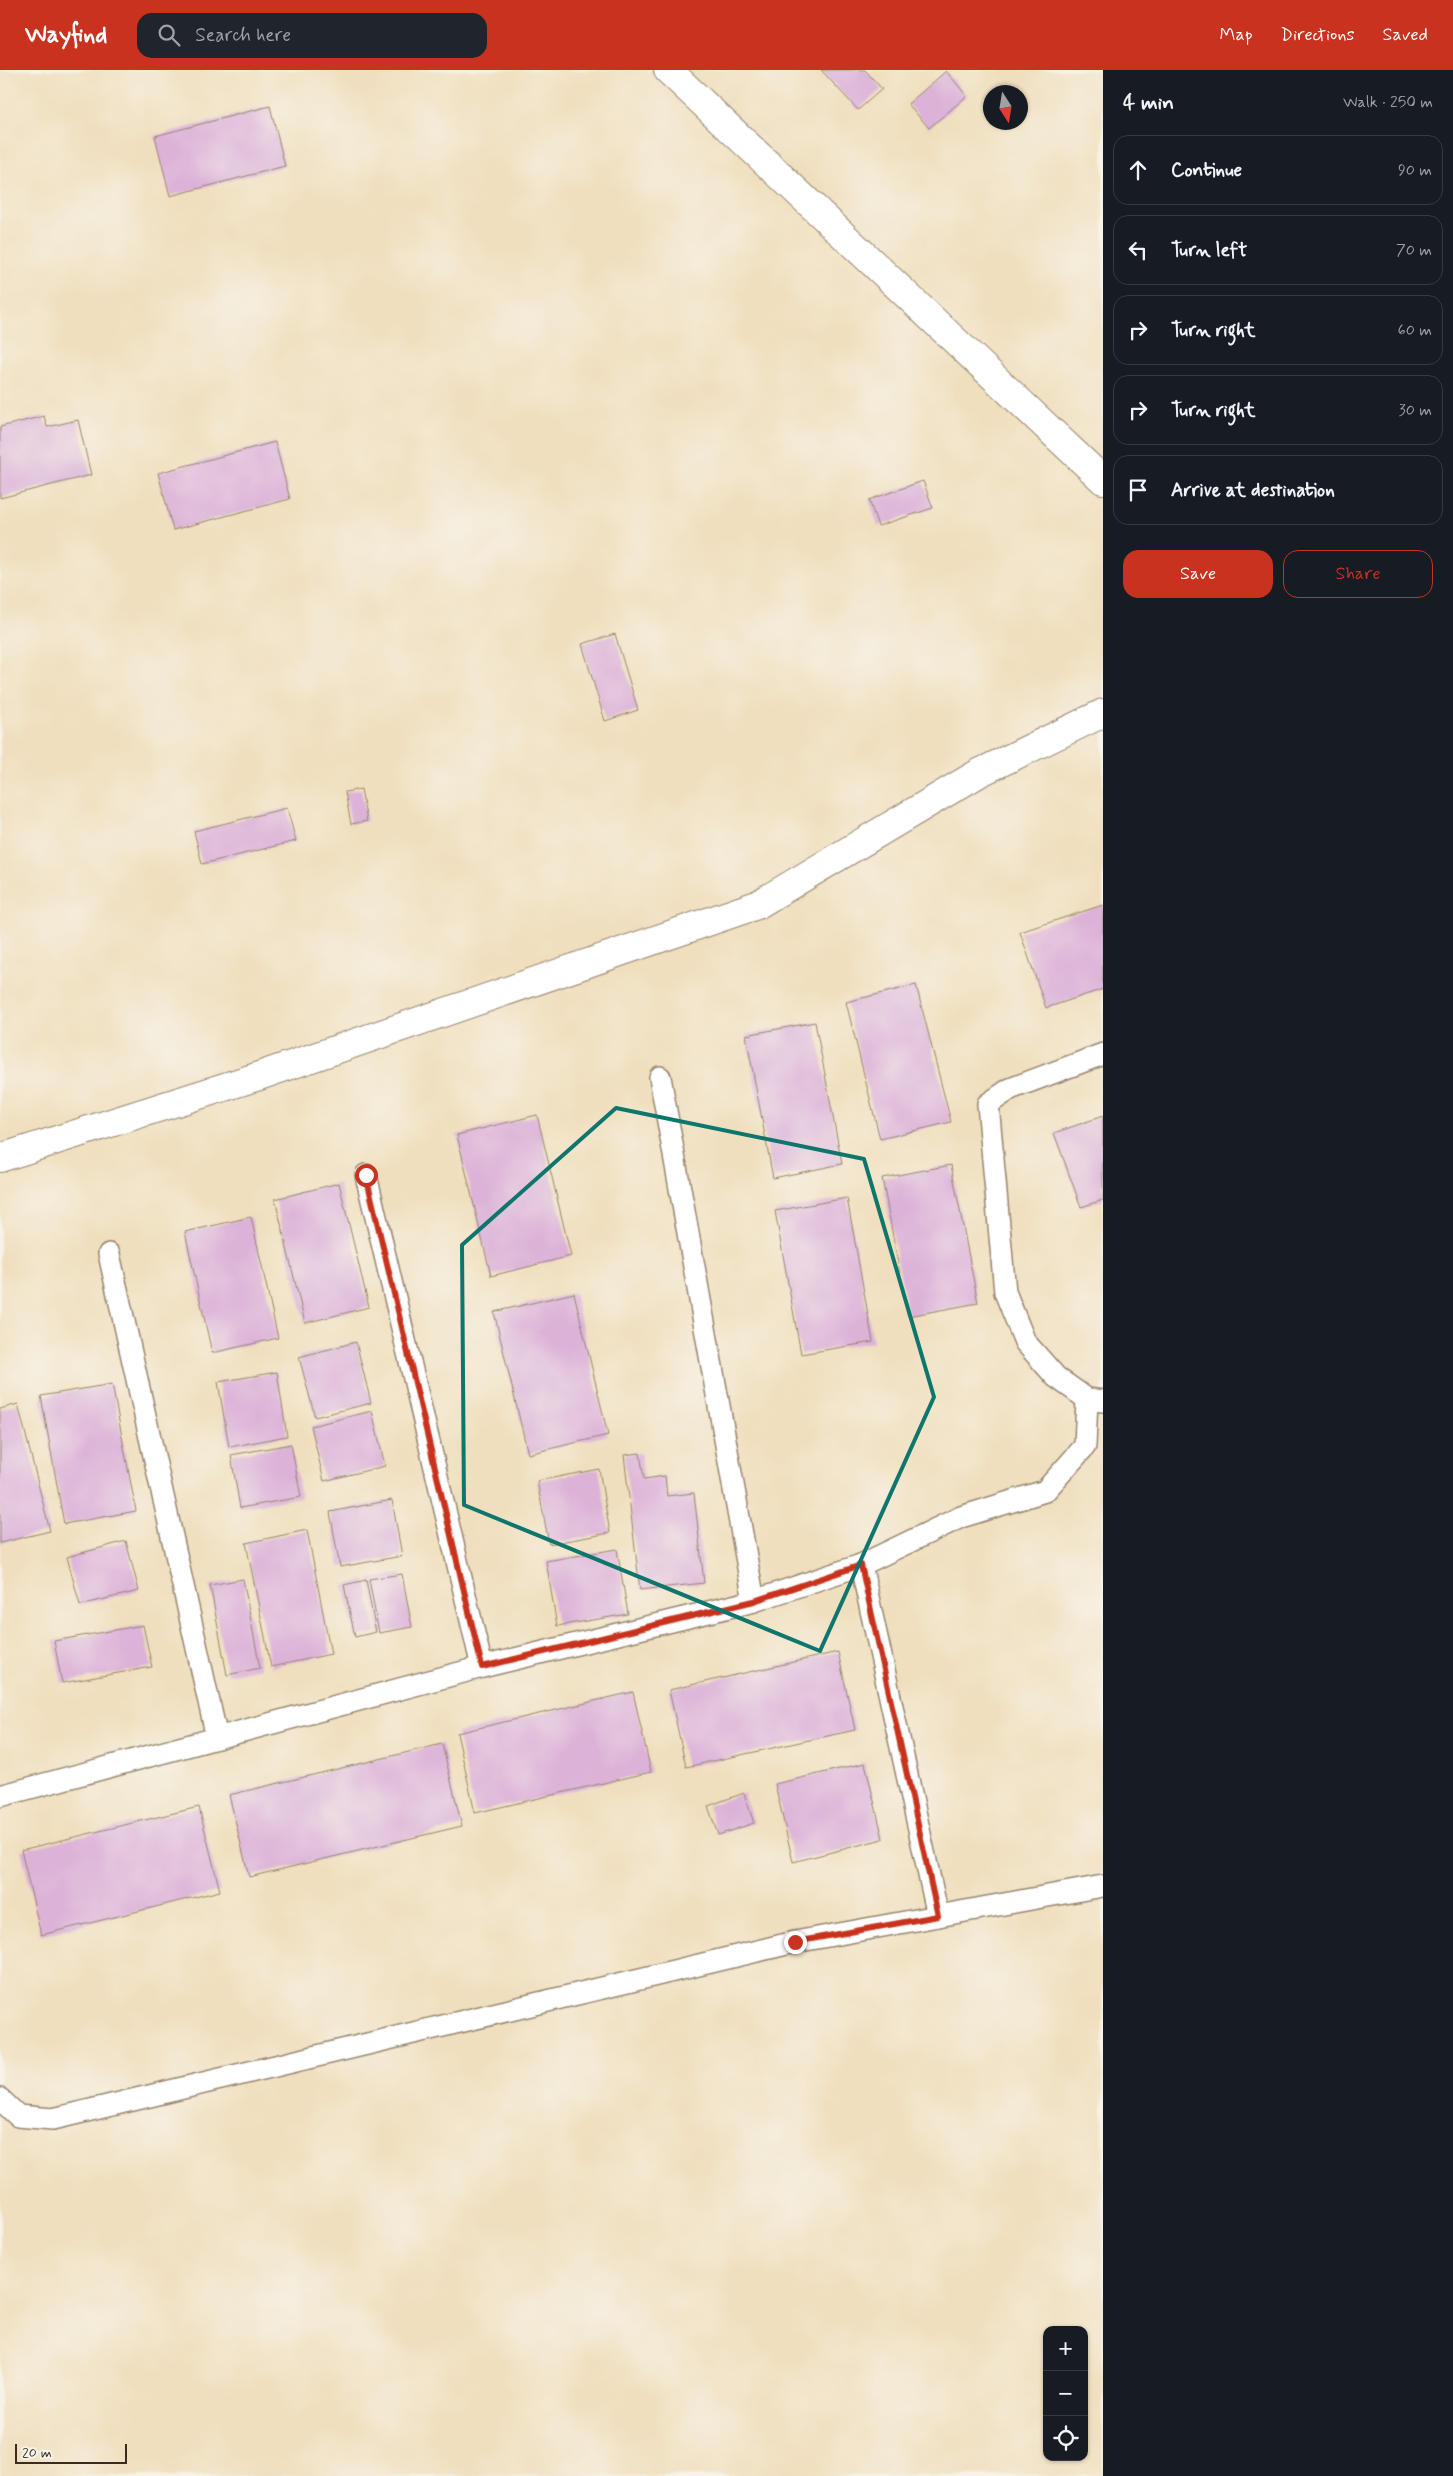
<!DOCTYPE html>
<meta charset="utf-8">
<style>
:root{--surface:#171b24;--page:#20242c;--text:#f1f3f6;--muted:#9ea1a6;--line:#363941;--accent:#c8321e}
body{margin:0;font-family:Mynerve,sans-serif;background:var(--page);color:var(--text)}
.controls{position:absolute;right:15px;bottom:15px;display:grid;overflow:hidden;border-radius:10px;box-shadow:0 1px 4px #0004}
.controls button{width:45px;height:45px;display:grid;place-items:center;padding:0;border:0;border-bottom:1px solid var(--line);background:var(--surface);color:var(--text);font:25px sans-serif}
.compass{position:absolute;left:983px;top:15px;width:45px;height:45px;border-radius:50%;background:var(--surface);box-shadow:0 1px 4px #0004;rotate:168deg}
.scale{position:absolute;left:15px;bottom:12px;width:112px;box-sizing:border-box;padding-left:5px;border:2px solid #3b2a1e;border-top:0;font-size:14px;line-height:18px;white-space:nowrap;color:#3b2a1e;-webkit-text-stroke:4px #f7f3e8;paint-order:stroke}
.stop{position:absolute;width:15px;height:15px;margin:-11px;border:4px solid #c8321e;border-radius:50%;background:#fff}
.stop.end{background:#c8321e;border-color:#fff;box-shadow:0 1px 5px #0008}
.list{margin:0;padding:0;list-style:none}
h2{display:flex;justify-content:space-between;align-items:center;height:65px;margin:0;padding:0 20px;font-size:21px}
h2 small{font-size:16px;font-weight:400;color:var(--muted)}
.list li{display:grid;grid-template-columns:32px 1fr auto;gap:15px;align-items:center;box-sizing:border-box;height:70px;margin:0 10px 10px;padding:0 10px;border:1px solid var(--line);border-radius:15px}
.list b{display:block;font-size:19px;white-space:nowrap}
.list em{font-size:16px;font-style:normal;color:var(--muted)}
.actions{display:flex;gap:10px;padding:15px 20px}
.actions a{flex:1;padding:11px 0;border:1px solid var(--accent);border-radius:15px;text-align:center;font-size:18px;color:var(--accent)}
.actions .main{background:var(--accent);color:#fff}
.icon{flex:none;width:28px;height:28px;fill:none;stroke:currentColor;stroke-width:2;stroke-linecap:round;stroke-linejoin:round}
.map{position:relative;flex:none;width:1103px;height:2406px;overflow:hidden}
header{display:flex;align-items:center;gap:30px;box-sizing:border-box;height:70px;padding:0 25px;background:var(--accent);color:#fff}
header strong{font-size:24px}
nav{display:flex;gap:28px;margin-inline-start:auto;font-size:18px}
.search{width:350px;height:45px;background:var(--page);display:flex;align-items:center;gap:12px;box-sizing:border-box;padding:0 18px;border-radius:15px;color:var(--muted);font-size:19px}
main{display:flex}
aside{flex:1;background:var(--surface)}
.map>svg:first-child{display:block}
.building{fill:#dcb2d9}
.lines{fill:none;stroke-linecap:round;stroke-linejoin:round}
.service-casing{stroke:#96846e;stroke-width:24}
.minor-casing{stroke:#96846e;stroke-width:30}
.service{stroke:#fff;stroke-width:21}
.minor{stroke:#fff;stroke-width:28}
.route{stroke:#c8321e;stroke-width:6}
.marked{fill:none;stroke:#0f766e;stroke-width:4;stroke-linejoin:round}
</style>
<header>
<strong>Wayfind</strong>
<div class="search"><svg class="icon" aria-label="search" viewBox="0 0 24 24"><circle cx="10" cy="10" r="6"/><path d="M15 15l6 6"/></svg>Search here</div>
<nav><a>Map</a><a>Directions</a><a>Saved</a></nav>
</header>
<main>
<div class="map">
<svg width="1103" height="2406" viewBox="0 0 1103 2406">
<rect width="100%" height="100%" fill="#f7f3e8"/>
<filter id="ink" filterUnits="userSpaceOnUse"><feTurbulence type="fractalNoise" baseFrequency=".02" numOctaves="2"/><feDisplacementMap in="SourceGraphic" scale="10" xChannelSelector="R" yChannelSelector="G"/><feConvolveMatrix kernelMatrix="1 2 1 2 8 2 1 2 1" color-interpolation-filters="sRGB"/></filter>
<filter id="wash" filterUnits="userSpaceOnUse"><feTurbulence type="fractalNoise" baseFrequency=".0096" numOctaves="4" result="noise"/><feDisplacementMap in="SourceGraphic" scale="20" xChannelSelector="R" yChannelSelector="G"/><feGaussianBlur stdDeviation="1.12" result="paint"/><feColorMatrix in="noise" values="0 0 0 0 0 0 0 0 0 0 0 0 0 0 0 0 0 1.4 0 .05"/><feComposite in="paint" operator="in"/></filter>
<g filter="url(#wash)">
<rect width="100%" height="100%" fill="#f0dfbe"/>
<g id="blocks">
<g class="building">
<polygon points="821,0 865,0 882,19 858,40"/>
<polygon points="946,1 967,26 929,58 908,34"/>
<polygon points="270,36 285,96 170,126 155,66"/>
<polygon points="44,346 47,357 78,350 91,405 0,428 0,357"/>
<polygon points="275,372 290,429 173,460 158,403"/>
<polygon points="923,411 933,438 878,456 869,430"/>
<polygon points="615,564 638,640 605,651 582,574"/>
<polygon points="361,719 367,751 351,754 345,722"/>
<polygon points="287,738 296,771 202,794 194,761"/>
<polygon points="1103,835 1103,919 1046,938 1020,862"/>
<polygon points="916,915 951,1052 880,1069 846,932"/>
<polygon points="815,952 842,1094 773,1108 746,965"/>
<polygon points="537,1045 571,1186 491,1206 457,1065"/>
<polygon points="1103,1046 1103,1130 1081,1137 1054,1063"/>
<polygon points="951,1095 978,1233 908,1246 882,1108"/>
<polygon points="339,1113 369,1237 305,1253 275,1129"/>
<polygon points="847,1128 873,1272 801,1284 775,1141"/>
<polygon points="251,1147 278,1268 212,1283 185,1162"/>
<polygon points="574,1223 608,1365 528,1384 494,1242"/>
<polygon points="356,1272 371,1333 315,1347 299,1287"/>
<polygon points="277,1302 287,1366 229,1377 218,1312"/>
<polygon points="112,1314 136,1441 64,1454 41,1326"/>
<polygon points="18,1334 50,1461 0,1473 0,1339"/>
<polygon points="372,1341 385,1396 324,1411 311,1356"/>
<polygon points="291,1374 301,1427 240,1438 231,1385"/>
<polygon points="640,1383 644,1409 665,1406 667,1426 694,1423 704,1513 640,1520 624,1385"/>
<polygon points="599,1399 610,1463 549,1474 537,1411"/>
<polygon points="392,1430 402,1486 340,1497 330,1442"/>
<polygon points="307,1460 331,1584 271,1597 246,1473"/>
<polygon points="126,1471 139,1521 80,1535 67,1487"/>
<polygon points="617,1479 628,1544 557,1556 546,1491"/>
<polygon points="402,1504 412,1557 379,1563 369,1509"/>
<polygon points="243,1509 260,1598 227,1605 210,1515"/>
<polygon points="366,1510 376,1562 355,1567 344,1515"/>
<polygon points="143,1555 152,1597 62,1613 54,1571"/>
<polygon points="838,1582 855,1660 686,1697 669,1620"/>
<polygon points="633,1622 651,1702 475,1743 457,1663"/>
<polygon points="442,1674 462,1756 249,1807 229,1725"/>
<polygon points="865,1693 883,1769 793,1792 775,1714"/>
<polygon points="744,1723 754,1753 718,1765 708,1736"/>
<polygon points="199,1737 220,1821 41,1865 21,1780"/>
</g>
</g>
</g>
<g filter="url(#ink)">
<use href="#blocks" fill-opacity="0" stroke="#96846e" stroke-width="1"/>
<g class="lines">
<defs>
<g id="service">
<polyline points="1103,984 1010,1019 988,1034 1005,1222 1025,1272 1056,1307 1087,1329 1103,1331"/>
<polyline points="660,1007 754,1531"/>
<polyline points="366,1105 482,1597"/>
<polyline points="109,1184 217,1668"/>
<polyline points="861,1495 938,1846"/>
<polyline points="0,1726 482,1597 754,1531 861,1495 961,1447 1045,1421 1085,1376 1087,1329"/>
<polyline points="0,2029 18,2046 53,2049 795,1872 1103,1816"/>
</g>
<g id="minor">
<polyline points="668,0 1103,410"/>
<polyline points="0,1088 256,1007 757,835 979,703 1103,643"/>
</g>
</defs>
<use href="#service" class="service-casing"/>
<use href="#minor" class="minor-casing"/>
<use href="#service" class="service"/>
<use href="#minor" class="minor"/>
</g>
</g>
<g class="lines" filter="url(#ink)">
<polyline class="route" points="366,1105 482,1597 754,1531 861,1495 938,1846 795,1872"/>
</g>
<path class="marked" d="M616,1038L864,1089L934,1327L820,1581L464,1435L462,1175Z"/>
</svg>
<div class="controls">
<button>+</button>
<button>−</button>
<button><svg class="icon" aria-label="locate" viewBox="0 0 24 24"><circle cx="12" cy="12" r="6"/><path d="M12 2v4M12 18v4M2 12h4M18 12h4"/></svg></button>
</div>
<svg class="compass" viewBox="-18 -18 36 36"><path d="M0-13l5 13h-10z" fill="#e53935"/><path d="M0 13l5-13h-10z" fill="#9ea1a6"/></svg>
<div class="scale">20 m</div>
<div class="stop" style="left:366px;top:1105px"></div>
<div class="stop end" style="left:795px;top:1872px"></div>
</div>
<aside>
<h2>4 min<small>Walk · 250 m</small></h2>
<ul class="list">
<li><svg class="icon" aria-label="ahead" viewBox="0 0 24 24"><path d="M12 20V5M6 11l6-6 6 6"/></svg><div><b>Continue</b></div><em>90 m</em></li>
<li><svg class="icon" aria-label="left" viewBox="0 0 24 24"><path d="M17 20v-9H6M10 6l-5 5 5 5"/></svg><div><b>Turn left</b></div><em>70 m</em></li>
<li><svg class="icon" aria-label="right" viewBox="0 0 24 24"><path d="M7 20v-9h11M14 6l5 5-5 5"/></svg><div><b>Turn right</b></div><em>60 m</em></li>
<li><svg class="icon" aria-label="right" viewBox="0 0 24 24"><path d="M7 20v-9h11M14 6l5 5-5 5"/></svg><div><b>Turn right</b></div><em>30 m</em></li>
<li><svg class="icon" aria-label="arrive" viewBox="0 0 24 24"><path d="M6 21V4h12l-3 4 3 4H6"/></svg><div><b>Arrive at destination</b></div></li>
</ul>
<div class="actions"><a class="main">Save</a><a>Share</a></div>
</aside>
</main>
